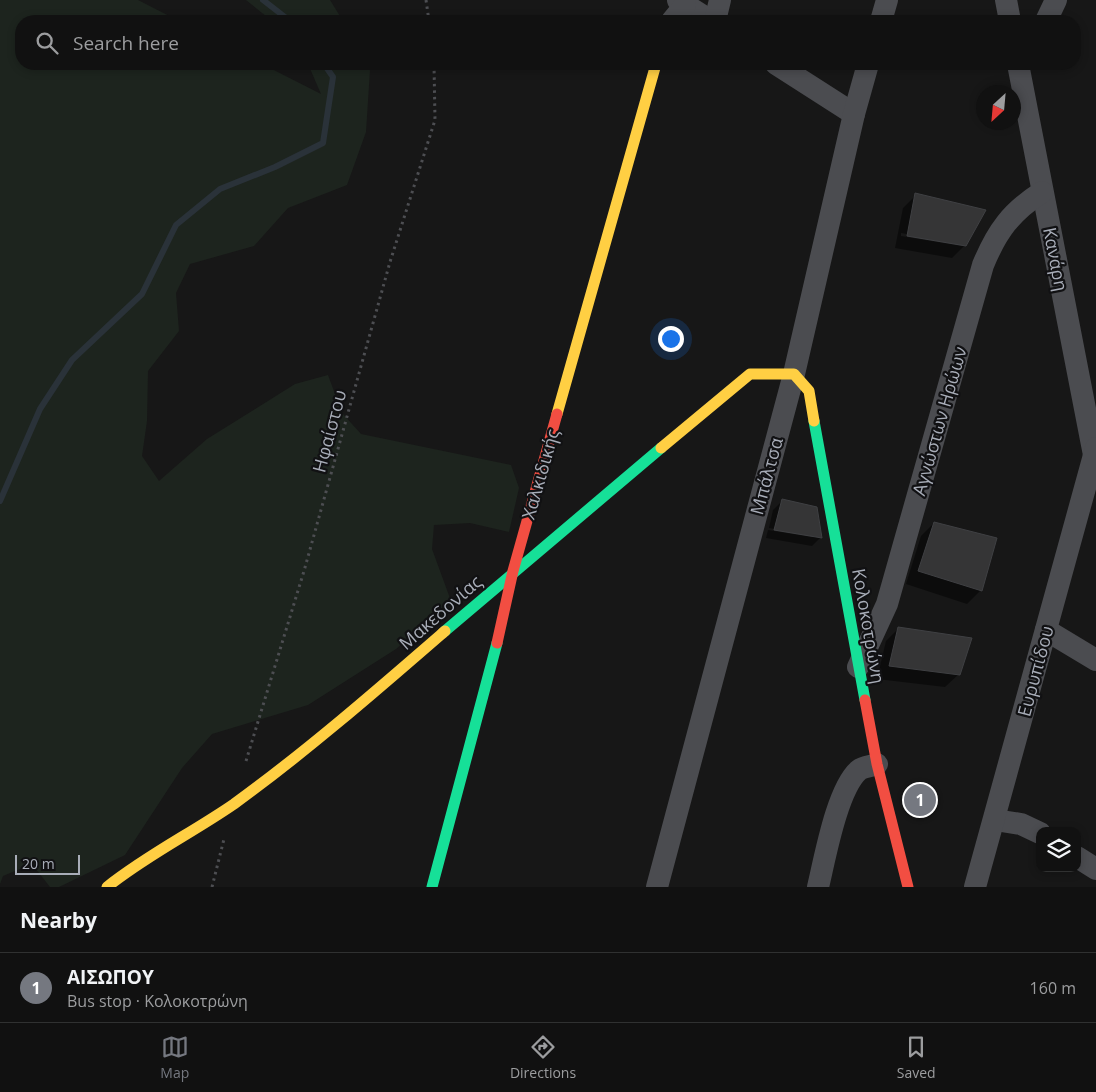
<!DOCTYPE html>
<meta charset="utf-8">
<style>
:root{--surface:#111;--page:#1a1a1a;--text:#f1f3f6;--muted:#9c9d9f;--line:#303131;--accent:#757880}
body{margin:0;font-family:"Open Sans",sans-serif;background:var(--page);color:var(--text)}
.controls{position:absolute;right:15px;bottom:15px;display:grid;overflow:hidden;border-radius:10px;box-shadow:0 2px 8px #0003}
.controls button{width:45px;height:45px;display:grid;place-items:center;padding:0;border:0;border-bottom:1px solid var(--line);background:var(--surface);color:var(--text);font:25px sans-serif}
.compass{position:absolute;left:976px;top:85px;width:45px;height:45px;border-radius:50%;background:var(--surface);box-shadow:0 2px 8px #0003;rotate:206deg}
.scale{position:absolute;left:15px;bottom:12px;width:65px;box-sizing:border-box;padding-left:5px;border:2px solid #a8adb8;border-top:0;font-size:14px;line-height:18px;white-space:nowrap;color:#a8adb8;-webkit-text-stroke:4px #111113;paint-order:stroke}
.you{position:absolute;left:670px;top:338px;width:18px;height:18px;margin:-12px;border:4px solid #fff;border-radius:50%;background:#1a73e8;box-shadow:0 0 0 8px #1a73e833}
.badge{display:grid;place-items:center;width:32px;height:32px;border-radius:50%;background:var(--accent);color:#fff;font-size:16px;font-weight:700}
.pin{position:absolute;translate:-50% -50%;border:2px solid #fff;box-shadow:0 1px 5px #0006}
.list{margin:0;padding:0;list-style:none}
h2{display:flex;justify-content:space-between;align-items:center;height:65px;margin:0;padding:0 20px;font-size:21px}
h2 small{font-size:16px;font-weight:400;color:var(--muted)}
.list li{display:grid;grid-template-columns:32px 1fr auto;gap:15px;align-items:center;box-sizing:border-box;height:70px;padding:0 20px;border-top:1px solid var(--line)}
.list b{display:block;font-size:19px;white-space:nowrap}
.list p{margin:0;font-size:16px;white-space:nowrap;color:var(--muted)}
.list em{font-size:16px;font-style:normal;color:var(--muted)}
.icon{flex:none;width:28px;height:28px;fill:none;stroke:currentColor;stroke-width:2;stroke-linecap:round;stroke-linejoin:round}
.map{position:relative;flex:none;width:1096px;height:887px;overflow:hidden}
.search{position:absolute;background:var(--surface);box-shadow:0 2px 8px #0003;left:15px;right:15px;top:15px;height:55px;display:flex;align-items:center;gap:12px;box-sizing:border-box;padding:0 18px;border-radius:20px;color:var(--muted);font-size:19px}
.sheet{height:135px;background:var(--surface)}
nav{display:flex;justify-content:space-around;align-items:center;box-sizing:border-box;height:70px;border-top:1px solid var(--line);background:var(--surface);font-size:14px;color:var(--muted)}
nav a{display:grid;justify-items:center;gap:2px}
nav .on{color:var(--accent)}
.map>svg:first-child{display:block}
.green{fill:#1d241e}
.shadow{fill:#0007;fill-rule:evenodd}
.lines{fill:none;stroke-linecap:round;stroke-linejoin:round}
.stream{stroke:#2a3239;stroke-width:6}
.building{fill:#353536;stroke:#3f4043}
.path{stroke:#4d4e52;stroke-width:3;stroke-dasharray:2.5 4;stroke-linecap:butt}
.street{stroke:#4b4c50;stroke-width:22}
.fast{stroke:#16e098;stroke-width:11}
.slow{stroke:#ffcf43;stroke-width:11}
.jam{stroke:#f24e42;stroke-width:11}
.labels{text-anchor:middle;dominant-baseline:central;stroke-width:4.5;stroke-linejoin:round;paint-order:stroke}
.street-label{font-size:18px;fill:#a8adb8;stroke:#111113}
</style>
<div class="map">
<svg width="1096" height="887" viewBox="0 0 1096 887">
<rect width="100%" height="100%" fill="#171717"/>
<g class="green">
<polygon points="0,0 138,0 179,21 21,21 21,64 262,64 321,94 308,64 366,64 370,70 366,132 347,185 288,208 254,246 190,264 176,293 179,331 148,371 147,421 142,456 159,481 207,439 295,384 328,375 342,413 361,434 511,465 519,488 509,532 470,523 434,525 432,549 451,601 396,649 308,705 212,734 182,768 125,855 59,887 50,887 32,864 3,876 0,884"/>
<polygon points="246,0 330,0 343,21 272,21"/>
</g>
<g class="shadow">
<path d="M916,195L965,245L952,258L895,248L903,208ZM901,233L962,244V246L901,236Z"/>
<polygon points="782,501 821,537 812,546 766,538 768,530 812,537 812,535 769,528 773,510"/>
<polygon points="934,523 996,539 980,591 967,604 906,584 921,536"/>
<polygon points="899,628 959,674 945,687 877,679 886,641"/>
</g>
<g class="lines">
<g class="stream">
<polyline points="263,0 290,21"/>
<polyline points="0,501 40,409 72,360 142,294 176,225 220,189 275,167 323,143 333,77 324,64"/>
</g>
</g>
<g class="building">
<polygon points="915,193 986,210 966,246 907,236"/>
<polygon points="782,499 817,507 822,538 774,530"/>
<polygon points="934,522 997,538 982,591 918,571"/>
<polygon points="898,627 972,638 960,675 889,666"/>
</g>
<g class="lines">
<g class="path">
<polyline points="426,0 429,21"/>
<polyline points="246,761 304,571 390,262 435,120 434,64"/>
<polyline points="212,887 224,839"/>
</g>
<g class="street">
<polyline points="678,0 711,21"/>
<polyline points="1006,0 1010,21"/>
<polyline points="672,21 685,5"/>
<polyline points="715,21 720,0"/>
<polyline points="881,21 887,0"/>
<polyline points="1046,21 1056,0"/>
<polyline points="776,64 854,114"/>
<polyline points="1018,64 1094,455"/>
<polyline points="1046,630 1096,660"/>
<path d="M858,667L887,604L983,265C997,231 1011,212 1042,192"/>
<polyline points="995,820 1021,824 1040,833"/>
<polyline points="1077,857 1096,869"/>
<polyline points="657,887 794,374 854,114 868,64"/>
<path d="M818,887C825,858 837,789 859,770C863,767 872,766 877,764"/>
<polyline points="975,887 1096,448"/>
</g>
<g class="fast">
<polyline points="814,421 865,700"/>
<polyline points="445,631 661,448"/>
<polyline points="432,887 497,643"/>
</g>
<g class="slow">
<polyline points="557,414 656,64"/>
<polyline points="661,448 750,374 794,374 809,391 814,421"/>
<path d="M107,887C147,855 192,833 234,804C307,751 377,690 445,631"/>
</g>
<g class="jam">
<polyline points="497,643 513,571 557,414"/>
<polyline points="865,700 877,764 908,887"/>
</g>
</g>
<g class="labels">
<g class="street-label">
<text transform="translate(1056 259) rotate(79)">Κανάρη</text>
<text transform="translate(939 421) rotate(-74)">Αγνώστων Ηρώων</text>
<text transform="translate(329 431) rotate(-75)">Ηφαίστου</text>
<text transform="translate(540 474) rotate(-74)">Χαλκιδικής</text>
<text transform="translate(766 476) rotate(-75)">Μπάλτσα</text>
<text transform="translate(440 612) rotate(-41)">Μακεδονίας</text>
<text transform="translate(869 626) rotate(80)">Κολοκοτρώνη</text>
<text transform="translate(1035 671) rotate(-75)">Ευρυπίδου</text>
</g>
</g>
</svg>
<div class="controls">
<button><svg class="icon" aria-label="layers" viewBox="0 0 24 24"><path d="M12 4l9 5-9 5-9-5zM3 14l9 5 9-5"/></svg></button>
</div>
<svg class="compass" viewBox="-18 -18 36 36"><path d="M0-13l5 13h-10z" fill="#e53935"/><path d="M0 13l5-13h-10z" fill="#9c9d9f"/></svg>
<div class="scale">20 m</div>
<div class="you"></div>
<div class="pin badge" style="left:920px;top:800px">1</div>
<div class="search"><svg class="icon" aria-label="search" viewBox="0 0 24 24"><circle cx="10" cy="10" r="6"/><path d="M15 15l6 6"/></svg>Search here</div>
</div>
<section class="sheet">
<h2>Nearby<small></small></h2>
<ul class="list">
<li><span class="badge">1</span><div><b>ΑΙΣΩΠΟΥ</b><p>Bus stop · Κολοκοτρώνη</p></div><em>160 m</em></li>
</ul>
</section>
<nav>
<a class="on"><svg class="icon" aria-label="map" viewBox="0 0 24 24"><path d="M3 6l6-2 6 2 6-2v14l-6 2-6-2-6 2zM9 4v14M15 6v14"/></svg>Map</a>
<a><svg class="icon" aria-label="directions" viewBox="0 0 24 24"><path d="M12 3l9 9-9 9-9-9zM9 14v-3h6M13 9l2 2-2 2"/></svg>Directions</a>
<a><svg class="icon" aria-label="saved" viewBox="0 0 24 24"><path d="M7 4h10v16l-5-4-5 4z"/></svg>Saved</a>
</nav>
